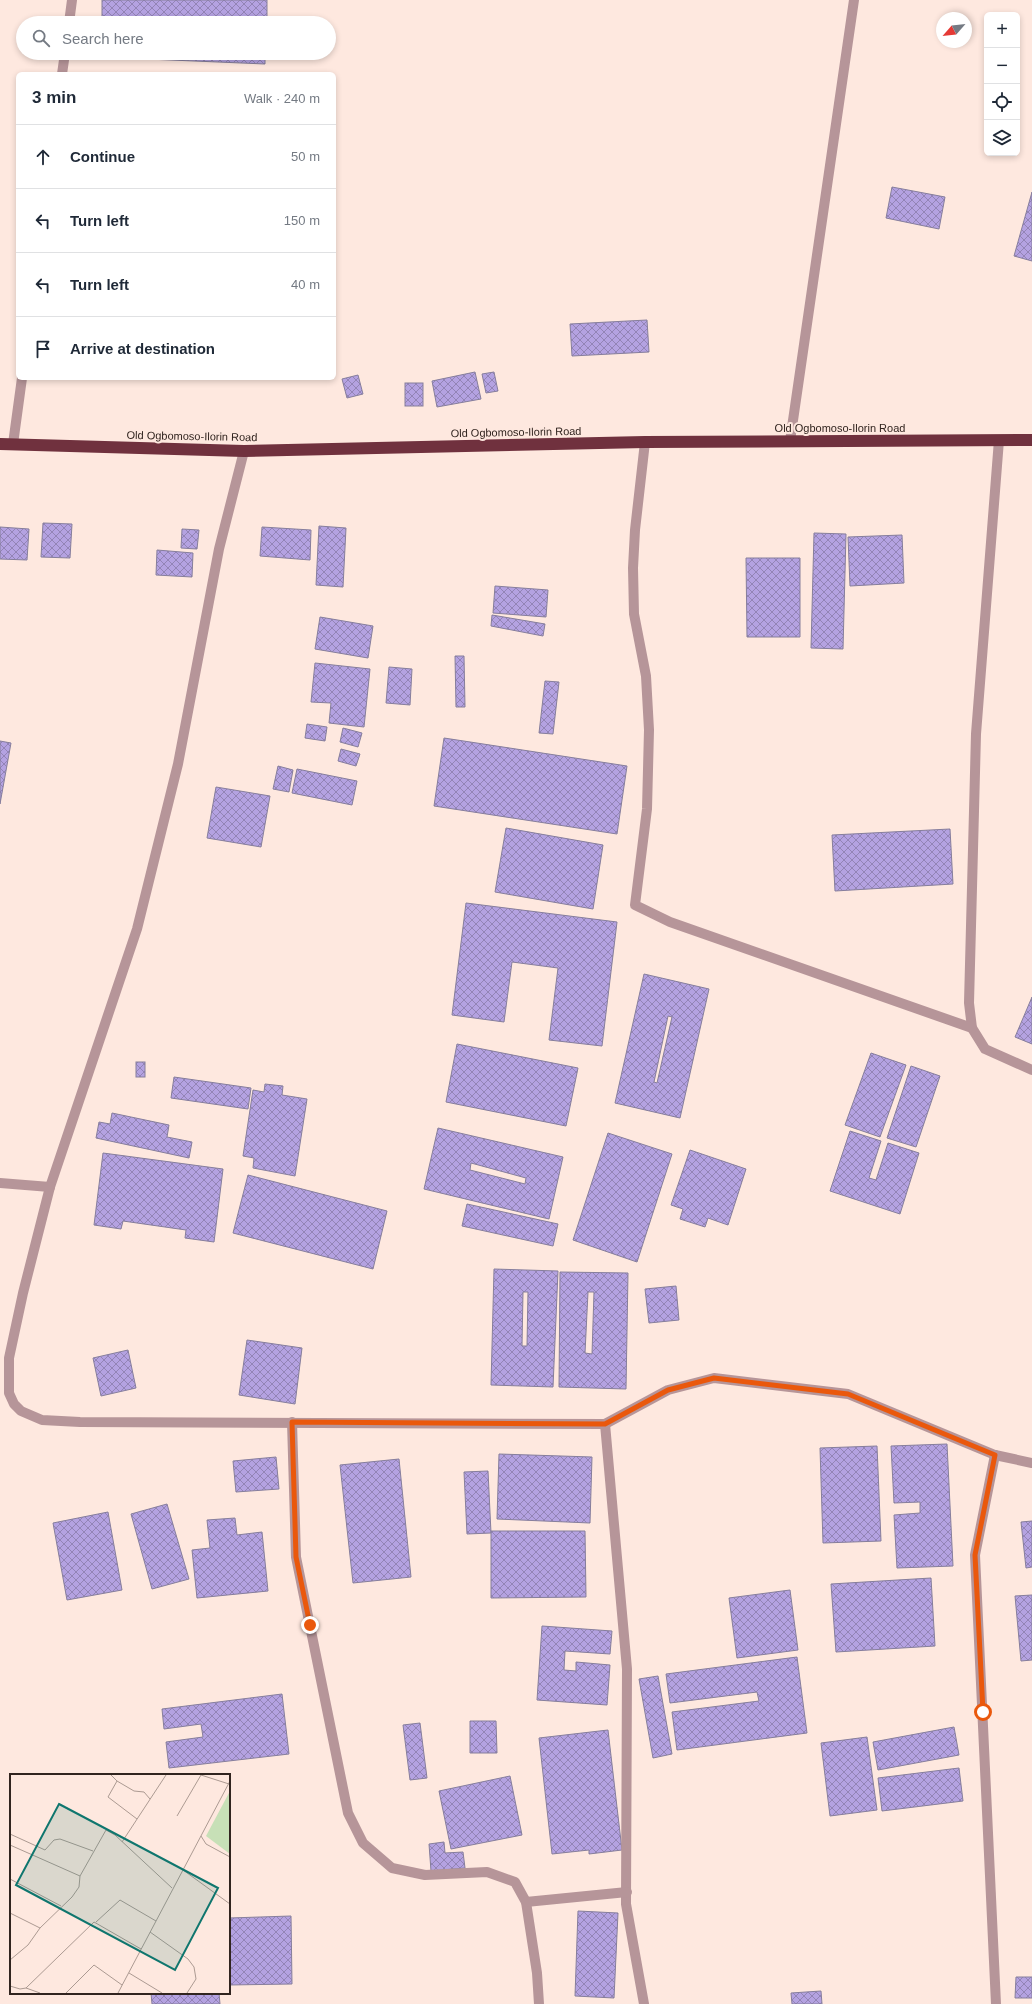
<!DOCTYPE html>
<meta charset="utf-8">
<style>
:root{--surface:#fff;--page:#f2f2f3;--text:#1f2937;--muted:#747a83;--line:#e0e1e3}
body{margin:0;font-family:Helvetica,sans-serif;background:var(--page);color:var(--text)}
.controls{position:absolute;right:12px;top:12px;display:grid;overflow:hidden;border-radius:6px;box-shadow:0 2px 6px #0003}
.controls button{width:36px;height:36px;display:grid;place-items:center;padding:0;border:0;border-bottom:1px solid var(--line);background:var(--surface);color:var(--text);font:20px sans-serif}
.compass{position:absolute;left:936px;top:12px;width:36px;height:36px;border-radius:50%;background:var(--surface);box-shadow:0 2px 6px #0003;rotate:242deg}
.stop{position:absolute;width:12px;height:12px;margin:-9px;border:3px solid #ea580c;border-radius:50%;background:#fff}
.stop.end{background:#ea580c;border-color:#fff;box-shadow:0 1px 4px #0008}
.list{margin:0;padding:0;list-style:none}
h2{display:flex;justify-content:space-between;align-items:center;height:52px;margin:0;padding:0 16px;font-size:17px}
h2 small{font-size:13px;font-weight:400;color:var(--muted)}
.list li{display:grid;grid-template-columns:26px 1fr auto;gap:12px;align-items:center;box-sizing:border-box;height:64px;padding:0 16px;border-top:1px solid var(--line)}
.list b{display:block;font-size:15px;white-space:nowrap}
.list em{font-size:13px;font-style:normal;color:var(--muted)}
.icon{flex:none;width:22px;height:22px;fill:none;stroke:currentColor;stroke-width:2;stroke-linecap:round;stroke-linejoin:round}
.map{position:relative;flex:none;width:1032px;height:2004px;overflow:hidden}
.search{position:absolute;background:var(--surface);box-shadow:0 2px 6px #0003;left:16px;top:16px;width:320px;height:44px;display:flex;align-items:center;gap:10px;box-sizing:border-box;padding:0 14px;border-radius:22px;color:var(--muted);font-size:15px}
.panel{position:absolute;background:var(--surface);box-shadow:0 2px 6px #0003;left:16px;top:72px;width:320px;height:308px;border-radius:6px}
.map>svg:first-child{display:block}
.building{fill:url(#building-cross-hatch);stroke:#867e9c;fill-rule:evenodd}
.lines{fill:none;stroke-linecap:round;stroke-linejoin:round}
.minor{stroke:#b69599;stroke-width:10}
.highway{stroke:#70313e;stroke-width:12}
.route{stroke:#ea580c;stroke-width:5}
.labels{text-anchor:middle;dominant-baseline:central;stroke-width:4;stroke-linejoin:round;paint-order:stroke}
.street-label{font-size:11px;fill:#31241f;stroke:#fee8df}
.inset-road{fill:none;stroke:#ac9a92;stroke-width:1}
.view{fill:#0f766e;fill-opacity:0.15;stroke:#0f766e;stroke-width:2}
.inset-edge{fill:none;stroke:#31241f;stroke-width:2}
</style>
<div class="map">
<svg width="1032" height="2004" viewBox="0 0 1032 2004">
<defs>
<pattern id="building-cross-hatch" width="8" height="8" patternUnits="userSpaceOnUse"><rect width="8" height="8" fill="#b4a2e1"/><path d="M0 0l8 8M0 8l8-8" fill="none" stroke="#9384b6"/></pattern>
</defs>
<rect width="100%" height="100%" fill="#fee8df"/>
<g class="building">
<rect x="102" y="0" width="165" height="23"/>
<polygon points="101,53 265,53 265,64 100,57"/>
<polygon points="892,187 945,197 939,229 886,218"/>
<polygon points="1032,192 1032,261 1014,256"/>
<polygon points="647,320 649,352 572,356 570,324"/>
<polygon points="475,372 481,399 437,407 432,381"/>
<polygon points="494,372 498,391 486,393 482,374"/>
<polygon points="358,375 363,394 347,398 342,379"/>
<rect x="405" y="383" width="18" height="23"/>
<polygon points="43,523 72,524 70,558 41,557"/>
<polygon points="319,526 346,528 343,587 316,585"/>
<polygon points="0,527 29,529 27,560 0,559"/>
<polygon points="262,527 311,530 310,560 260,556"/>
<polygon points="182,529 199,530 197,549 181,548"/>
<polygon points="814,533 846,534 843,649 811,648"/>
<polygon points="902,535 904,583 850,586 848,537"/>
<polygon points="157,550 193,553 192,577 156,575"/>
<polygon points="746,558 800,558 800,637 747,637"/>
<polygon points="495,586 548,590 546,617 493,613"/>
<polygon points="492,615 545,624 543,636 491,626"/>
<polygon points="320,617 373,626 368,658 315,649"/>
<polygon points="455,656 464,656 465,707 456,707"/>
<polygon points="315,663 370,669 364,727 329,723 331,703 311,702"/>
<polygon points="389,667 412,669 410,705 386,703"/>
<polygon points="545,681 559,682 553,734 539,733"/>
<polygon points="307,724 327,727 325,741 305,738"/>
<polygon points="343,728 362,733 358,747 340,742"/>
<polygon points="444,738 627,766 617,834 434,806"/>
<polygon points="0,741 11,743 0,804"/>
<polygon points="341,749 360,754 356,766 338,761"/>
<polygon points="278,766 293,770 289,792 273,789"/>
<polygon points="297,769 357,781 352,805 292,793"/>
<polygon points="216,787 270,796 261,847 207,838"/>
<polygon points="506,828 603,845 593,909 495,892"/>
<polygon points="950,829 953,884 835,891 832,835"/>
<polygon points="466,903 617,922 602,1046 549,1040 558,968 512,962 504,1022 452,1015"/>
<path d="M644,974L709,989L680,1118L615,1103ZM668,1016L672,1017L657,1083L654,1082Z"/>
<polygon points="1032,997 1032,1044 1015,1037"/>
<polygon points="457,1044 578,1068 566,1126 446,1102"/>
<polygon points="871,1053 906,1065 880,1137 845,1125"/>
<rect x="136" y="1062" width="9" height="15"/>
<polygon points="911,1066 940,1076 916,1147 887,1138"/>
<polygon points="174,1077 251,1088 248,1109 171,1098"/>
<polygon points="265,1084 283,1086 282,1095 307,1099 295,1176 253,1168 254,1158 243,1156 253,1090 264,1092"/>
<polygon points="112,1113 169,1125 167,1137 192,1142 189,1158 96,1138 99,1122 110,1124"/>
<path d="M438,1128L563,1157L549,1219L424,1189ZM471,1163L526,1178L525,1184L470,1170Z"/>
<polygon points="850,1131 881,1141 869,1178 876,1180 888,1143 919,1153 900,1214 830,1191"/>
<polygon points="608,1133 672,1154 637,1262 573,1240"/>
<polygon points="690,1150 746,1169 728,1225 708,1218 705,1227 680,1219 683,1209 671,1205"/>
<polygon points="103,1153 223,1169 214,1242 185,1238 186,1230 123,1221 121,1229 94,1225"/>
<polygon points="248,1175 387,1211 373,1269 233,1233"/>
<polygon points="467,1204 558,1224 553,1246 462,1226"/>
<path d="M494,1269L558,1271L553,1387L491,1385ZM523,1292H528L527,1346H522Z"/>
<path d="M560,1272L628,1273L626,1389L559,1387ZM588,1292H594L592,1354L585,1353Z"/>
<polygon points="676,1286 679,1320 649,1323 645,1289"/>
<polygon points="247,1340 302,1348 295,1404 239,1395"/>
<polygon points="128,1350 136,1388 101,1396 93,1358"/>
<polygon points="947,1444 953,1566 897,1568 894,1515 920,1513 920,1502 894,1503 891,1446"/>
<polygon points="877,1446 881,1541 823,1543 820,1448"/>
<polygon points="499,1454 592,1457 590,1523 497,1519"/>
<polygon points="276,1457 279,1489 236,1492 233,1461"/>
<polygon points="399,1459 411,1577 353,1583 340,1465"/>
<polygon points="488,1471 491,1533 467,1534 464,1472"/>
<polygon points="167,1504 189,1579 152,1589 131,1514"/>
<polygon points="108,1512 122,1590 67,1600 53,1523"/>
<polygon points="235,1518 237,1535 262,1532 268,1591 197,1598 192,1550 210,1548 207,1520"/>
<polygon points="1032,1521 1032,1567 1026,1568 1021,1522"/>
<polygon points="491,1531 585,1531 586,1597 491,1598"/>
<polygon points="931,1578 935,1646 836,1652 831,1584"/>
<polygon points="790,1590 798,1650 737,1658 729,1598"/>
<polygon points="1032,1595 1032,1660 1021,1661 1015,1596"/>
<polygon points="542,1626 612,1631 610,1654 565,1651 564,1670 576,1671 576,1662 610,1665 607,1705 537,1700"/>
<polygon points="797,1657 807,1733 677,1750 672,1712 759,1701 757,1692 670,1703 666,1674"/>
<polygon points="658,1676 672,1754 653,1758 639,1679"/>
<polygon points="282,1694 289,1754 169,1768 166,1742 203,1737 201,1724 164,1729 162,1709"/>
<polygon points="470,1721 496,1721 497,1753 470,1753"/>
<polygon points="420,1723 427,1778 410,1780 403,1725"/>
<polygon points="954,1727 959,1755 878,1770 873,1742"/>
<polygon points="608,1730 622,1850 589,1854 589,1850 552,1854 539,1738"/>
<polygon points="867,1737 877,1810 830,1816 821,1743"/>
<polygon points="959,1768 963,1801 882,1811 878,1778"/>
<polygon points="510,1776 522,1835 451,1849 439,1791"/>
<polygon points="444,1842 445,1853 463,1852 465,1868 431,1871 429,1844"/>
<polygon points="578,1911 618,1913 614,1998 575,1996"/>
<polygon points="291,1916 292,1984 229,1985 229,1918"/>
<polygon points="1016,1977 1032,1977 1032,1998 1015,1998"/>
<polygon points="821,1991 822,2004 792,2004 791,1993"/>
<polygon points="151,1993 219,1993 220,2004 152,2004"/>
</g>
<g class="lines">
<g class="minor">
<polyline points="69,23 72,0"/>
<polyline points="62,74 65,53"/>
<polyline points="999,440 976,734 969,1003 972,1028 985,1049 1032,1070"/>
<polyline points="790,441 854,0"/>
<polyline points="645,442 635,530 633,568 634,614 646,676 649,730 647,809 635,905 670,922 972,1028"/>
<polyline points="13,444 22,378"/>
<polyline points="244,451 219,549 178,764 137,929 50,1187 23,1293 9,1358 9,1393 14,1404 21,1411 42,1420 80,1422 605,1424 668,1390 714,1378 848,1394 995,1455 1032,1463"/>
<polyline points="0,1183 50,1187"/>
<polyline points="292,1422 296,1557 348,1813 363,1843 392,1868 425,1875 487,1872 515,1882 526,1902 537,1973 539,2004"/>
<polyline points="605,1424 627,1669 626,1904 644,2004"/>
<polyline points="995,1455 975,1555 996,2004"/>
<polyline points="526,1902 627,1892"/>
</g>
<polyline class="highway" points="0,444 244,451 645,442 1032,440"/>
</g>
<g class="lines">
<polyline class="route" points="310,1625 296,1557 292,1422 605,1424 668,1390 714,1378 848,1394 995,1455 975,1555 983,1712"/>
</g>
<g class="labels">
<g class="street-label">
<text x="840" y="428">Old Ogbomoso-Ilorin Road</text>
<text transform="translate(516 432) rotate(-1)">Old Ogbomoso-Ilorin Road</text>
<text transform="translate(192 436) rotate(1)">Old Ogbomoso-Ilorin Road</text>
</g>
</g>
<g transform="translate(10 1774)">
<rect width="220" height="220" fill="#fee8df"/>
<path d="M220,17V80L196,62Z" fill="#c7e0b7"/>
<path class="inset-road" d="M101,1L107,7L98,23L127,45M191,1L219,10M107,7L124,17L134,18L140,25M167,42L191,1M0,60L35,76L44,66L50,65L83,77M191,62L196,70L220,83M112,68L156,1M0,71L70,102M173,96L220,130M0,105L51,132M0,139L30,154M86,148L110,126L146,147M140,158L178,185L184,193L186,205L177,219M0,186L18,171L30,154L62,123L69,113L70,102L96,56L105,61L162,114M119,199L152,219M0,212L10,215L16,214L30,219M16,214L84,148L131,175M56,219L84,191L112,211M108,219L220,7"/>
<path class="view" d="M49,30L208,114L165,196L6,111Z"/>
<rect width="220" height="220" class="inset-edge"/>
</g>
</svg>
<div class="controls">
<button>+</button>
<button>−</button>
<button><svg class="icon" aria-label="locate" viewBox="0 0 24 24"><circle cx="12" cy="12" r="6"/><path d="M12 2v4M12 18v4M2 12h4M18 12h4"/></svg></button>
<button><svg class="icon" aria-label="layers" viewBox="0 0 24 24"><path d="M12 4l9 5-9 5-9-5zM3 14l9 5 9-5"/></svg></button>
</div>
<svg class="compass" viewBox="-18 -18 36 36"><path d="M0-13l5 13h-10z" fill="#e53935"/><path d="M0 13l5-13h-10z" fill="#747a83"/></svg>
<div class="stop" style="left:983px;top:1712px"></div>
<div class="stop end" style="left:310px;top:1625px"></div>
<div class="search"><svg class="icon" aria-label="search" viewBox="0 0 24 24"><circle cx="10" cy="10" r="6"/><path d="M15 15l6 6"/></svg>Search here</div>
<section class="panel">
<h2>3 min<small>Walk · 240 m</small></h2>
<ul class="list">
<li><svg class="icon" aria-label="ahead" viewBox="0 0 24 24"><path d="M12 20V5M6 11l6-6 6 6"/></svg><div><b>Continue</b></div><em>50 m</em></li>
<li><svg class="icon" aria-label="left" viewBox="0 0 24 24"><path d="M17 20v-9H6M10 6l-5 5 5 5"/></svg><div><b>Turn left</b></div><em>150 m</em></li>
<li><svg class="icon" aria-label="left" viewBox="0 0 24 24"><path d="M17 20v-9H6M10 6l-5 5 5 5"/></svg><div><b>Turn left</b></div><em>40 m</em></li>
<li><svg class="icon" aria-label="arrive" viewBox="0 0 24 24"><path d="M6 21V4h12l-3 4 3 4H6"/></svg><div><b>Arrive at destination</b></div></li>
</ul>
</section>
</div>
